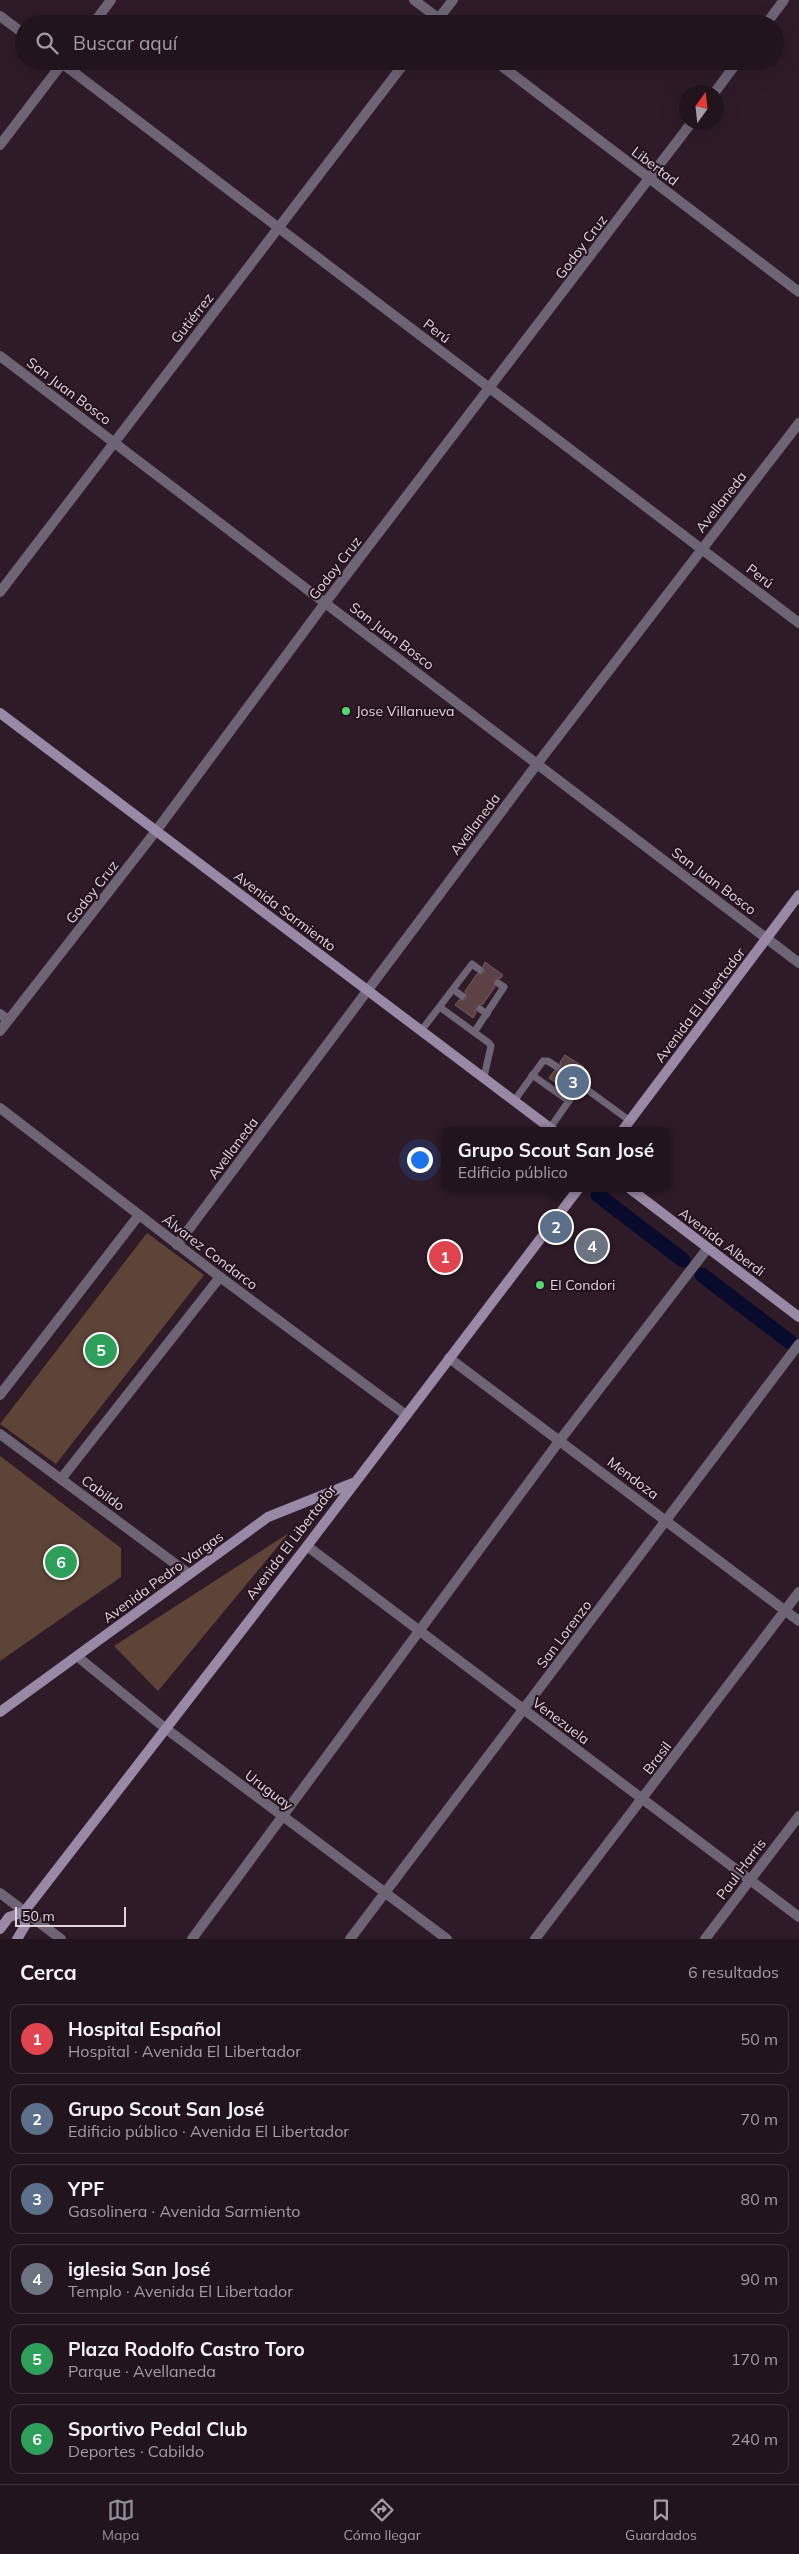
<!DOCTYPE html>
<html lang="es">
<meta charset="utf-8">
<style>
:root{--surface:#22141d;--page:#2a1d26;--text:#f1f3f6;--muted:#a29ea4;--line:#3f333b;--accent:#8c9099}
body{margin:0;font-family:Mulish,sans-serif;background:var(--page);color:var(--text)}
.compass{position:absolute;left:679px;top:85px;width:45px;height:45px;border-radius:50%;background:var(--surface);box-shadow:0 5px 20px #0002;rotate:15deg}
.scale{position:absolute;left:15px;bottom:12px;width:111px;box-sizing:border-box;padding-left:5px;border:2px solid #e1d4dc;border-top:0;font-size:14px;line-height:18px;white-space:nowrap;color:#e1d4dc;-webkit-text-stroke:4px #24121d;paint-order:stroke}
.you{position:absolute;left:419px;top:1159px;width:18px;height:18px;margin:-12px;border:4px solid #fff;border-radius:50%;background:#1a73e8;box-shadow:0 0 0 8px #1a73e833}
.badge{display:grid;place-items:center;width:32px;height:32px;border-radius:50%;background:var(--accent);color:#fff;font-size:16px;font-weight:700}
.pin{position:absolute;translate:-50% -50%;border:2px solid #fff;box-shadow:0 1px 5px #0006}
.popup{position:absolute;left:441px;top:1127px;width:230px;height:65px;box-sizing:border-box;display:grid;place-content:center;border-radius:10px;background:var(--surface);filter:drop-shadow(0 1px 4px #0005);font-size:16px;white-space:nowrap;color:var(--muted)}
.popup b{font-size:19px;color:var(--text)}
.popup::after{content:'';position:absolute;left:50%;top:100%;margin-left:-10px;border:10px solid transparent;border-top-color:var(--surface)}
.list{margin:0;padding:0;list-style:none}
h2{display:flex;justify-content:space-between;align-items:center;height:65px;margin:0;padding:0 20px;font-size:21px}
h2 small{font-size:16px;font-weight:400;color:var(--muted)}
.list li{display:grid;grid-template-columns:32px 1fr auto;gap:15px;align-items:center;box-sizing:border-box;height:70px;margin:0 10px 10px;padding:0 10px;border:1px solid var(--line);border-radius:10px}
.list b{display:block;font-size:19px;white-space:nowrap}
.list p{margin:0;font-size:16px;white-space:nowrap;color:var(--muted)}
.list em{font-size:16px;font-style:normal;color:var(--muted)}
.icon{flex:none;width:28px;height:28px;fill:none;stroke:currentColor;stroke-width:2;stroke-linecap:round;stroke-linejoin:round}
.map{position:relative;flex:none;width:799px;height:1939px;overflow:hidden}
.search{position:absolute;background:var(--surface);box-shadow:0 5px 20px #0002;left:15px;right:15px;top:15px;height:55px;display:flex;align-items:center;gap:12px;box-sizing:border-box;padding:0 18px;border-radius:28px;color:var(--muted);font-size:19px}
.sheet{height:545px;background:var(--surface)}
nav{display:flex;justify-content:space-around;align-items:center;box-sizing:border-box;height:70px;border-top:1px solid var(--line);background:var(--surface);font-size:14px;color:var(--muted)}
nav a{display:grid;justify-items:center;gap:2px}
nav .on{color:var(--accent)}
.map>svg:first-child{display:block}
.green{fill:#5d4437}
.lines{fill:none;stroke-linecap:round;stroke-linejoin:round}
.canal{stroke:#090b2c;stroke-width:15}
.building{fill:#5c4244;stroke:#755a5c}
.lane{stroke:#6d6476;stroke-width:7}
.street{stroke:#6d6476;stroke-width:10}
.secondary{stroke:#9889a6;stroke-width:10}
.poi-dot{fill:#56d671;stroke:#24121d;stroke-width:2}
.labels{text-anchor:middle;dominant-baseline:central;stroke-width:4;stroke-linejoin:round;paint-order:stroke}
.street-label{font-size:14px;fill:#e1d4dc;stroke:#24121d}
.poi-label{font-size:14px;fill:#e1d4dc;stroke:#24121d;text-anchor:start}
</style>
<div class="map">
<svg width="799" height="1939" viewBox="0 0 799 1939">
<rect width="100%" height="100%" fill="#2e1b27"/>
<g class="green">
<polygon points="147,1233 204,1275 56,1464 0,1424"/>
<polygon points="0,1456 121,1548 121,1577 0,1661"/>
<polygon points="289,1533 158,1691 114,1646"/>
</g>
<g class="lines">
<g class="canal">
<polyline points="598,1195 683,1260"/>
<polyline points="702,1275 790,1342"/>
</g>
</g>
<g class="building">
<polygon points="485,962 503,975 501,978 494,980 495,987 483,1004 476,1006 476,1013 473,1018 455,1005 459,1000 466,999 465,991 477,974 484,973 483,966"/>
<polygon points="565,1055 584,1067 577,1076 569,1077 571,1085 567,1091 549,1078 554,1071 561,1070 560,1062"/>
</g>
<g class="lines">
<g class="lane">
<polyline points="454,990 462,996"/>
<polyline points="441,1008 489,1043 491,1046 484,1077"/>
<polyline points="480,1009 487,1014"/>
<polyline points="421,1031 472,964 480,970"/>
<polyline points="475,1031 504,987 498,983"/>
<polyline points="532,1075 569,1101"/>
<polyline points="574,1080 630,1121"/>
<polyline points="514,1101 543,1061 548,1061 557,1067"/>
<polyline points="550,1128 580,1085"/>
</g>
<g class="street">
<polyline points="414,0 446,24"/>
<polyline points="0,16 24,34"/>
<polyline points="435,23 453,0"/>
<polyline points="93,24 111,0"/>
<polyline points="766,24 784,0"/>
<polyline points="59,61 799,623"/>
<polyline points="495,61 799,292"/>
<polyline points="715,92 738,61"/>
<polyline points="0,145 64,61"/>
<polyline points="0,356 799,963"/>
<polyline points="0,592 406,61"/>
<polyline points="0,1014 8,1020"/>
<polyline points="0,1031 156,831 325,603 692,122"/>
<polyline points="0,1108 220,1277 406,1415"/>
<polyline points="177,1245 537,764 799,423"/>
<polyline points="449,1358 799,1621"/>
<polyline points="0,1395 139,1215"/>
<polyline points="0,1434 189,1574"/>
<polyline points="61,1479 220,1277"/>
<polyline points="307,1546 799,1917"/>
<polyline points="78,1657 165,1728 447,1939"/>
<polyline points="0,1893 61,1939"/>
<polyline points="192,1939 560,1440 707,1249"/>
<polyline points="350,1939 799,1344"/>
<polyline points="535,1939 799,1592"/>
<polyline points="705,1939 799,1816"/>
</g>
<g class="secondary">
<polyline points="0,713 554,1131"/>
<polyline points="622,1131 799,895"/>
<polyline points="629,1188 799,1317"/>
<polyline points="0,1712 268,1517 353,1483"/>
<polyline points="0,1929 9,1917 24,1912 307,1546 579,1188"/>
<polyline points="17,1939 25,1926 24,1912"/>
</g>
</g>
<g class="poi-dot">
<circle cx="346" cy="711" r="5"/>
<circle cx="540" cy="1285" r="5"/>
</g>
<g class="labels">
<g class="street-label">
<text transform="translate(655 166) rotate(37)">Libertad</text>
<text transform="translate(581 247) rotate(-53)">Godoy Cruz</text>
<text transform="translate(192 318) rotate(-52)">Gutiérrez</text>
<text transform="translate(437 331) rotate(37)">Perú</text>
<text transform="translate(69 391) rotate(37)">San Juan Bosco</text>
<text transform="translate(721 502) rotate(-52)">Avellaneda</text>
<text transform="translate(335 568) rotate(-52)">Godoy Cruz</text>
<text transform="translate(760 576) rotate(37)">Perú</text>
<text transform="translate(392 636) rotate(37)">San Juan Bosco</text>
<text transform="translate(475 824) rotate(-53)">Avellaneda</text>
<text transform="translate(714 881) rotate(37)">San Juan Bosco</text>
<text transform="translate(92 892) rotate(-52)">Godoy Cruz</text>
<text transform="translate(285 911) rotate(37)">Avenida Sarmiento</text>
<text transform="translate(700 1005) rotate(-53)">Avenida El Libertador</text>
<text transform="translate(233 1148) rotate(-53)">Avellaneda</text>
<text transform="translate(722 1242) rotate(37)">Avenida Alberdi</text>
<text transform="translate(210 1252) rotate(37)">Álvarez Condarco</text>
<text transform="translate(633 1478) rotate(37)">Mendoza</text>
<text transform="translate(103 1493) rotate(36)">Cabildo</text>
<text transform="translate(291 1542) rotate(-53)">Avenida El Libertador</text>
<text transform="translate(163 1577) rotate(-36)">Avenida Pedro Vargas</text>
<text transform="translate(564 1634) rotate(-53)">San Lorenzo</text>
<text transform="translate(561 1721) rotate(37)">Venezuela</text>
<text transform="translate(657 1758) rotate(-53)">Brasil</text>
<text transform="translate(269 1790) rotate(37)">Uruguay</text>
<text transform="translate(741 1869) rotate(-53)">Paul Harris</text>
</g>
<g class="poi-label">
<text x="356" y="711">Jose Villanueva</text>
<text x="550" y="1285">El Condori</text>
</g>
</g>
</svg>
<svg class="compass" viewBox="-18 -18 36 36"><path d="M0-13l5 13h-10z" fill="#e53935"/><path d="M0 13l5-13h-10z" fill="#a29ea4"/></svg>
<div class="scale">50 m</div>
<div class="you"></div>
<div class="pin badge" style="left:445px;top:1257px;background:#e0444e">1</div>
<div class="pin badge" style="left:556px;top:1227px;background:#5c6f8a">2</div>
<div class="popup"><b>Grupo Scout San José</b>Edificio público</div>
<div class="pin badge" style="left:573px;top:1082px;background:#5c6f8a">3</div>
<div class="pin badge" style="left:592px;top:1246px;background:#6b7280">4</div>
<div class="pin badge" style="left:101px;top:1350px;background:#2e9e5b">5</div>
<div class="pin badge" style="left:61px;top:1562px;background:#2e9e5b">6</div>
<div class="search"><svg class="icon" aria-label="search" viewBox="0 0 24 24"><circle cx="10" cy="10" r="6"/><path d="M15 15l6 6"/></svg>Buscar aquí</div>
</div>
<section class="sheet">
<h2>Cerca<small>6 resultados</small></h2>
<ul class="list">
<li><span class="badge" style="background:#e0444e">1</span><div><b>Hospital Español</b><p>Hospital · Avenida El Libertador</p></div><em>50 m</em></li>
<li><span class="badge" style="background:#5c6f8a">2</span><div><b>Grupo Scout San José</b><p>Edificio público · Avenida El Libertador</p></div><em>70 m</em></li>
<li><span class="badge" style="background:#5c6f8a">3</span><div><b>YPF</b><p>Gasolinera · Avenida Sarmiento</p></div><em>80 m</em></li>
<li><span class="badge" style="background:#6b7280">4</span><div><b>iglesia San José</b><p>Templo · Avenida El Libertador</p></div><em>90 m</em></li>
<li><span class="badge" style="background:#2e9e5b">5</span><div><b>Plaza Rodolfo Castro Toro</b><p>Parque · Avellaneda</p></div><em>170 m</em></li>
<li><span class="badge" style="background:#2e9e5b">6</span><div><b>Sportivo Pedal Club</b><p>Deportes · Cabildo</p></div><em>240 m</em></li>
</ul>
</section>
<nav>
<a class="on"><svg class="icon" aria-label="map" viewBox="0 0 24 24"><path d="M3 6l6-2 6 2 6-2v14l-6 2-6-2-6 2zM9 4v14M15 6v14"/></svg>Mapa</a>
<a><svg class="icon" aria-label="directions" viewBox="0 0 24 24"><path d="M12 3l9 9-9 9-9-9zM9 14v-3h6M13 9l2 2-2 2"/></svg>Cómo llegar</a>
<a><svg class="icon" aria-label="saved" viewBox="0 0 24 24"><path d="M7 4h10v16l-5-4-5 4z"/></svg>Guardados</a>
</nav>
